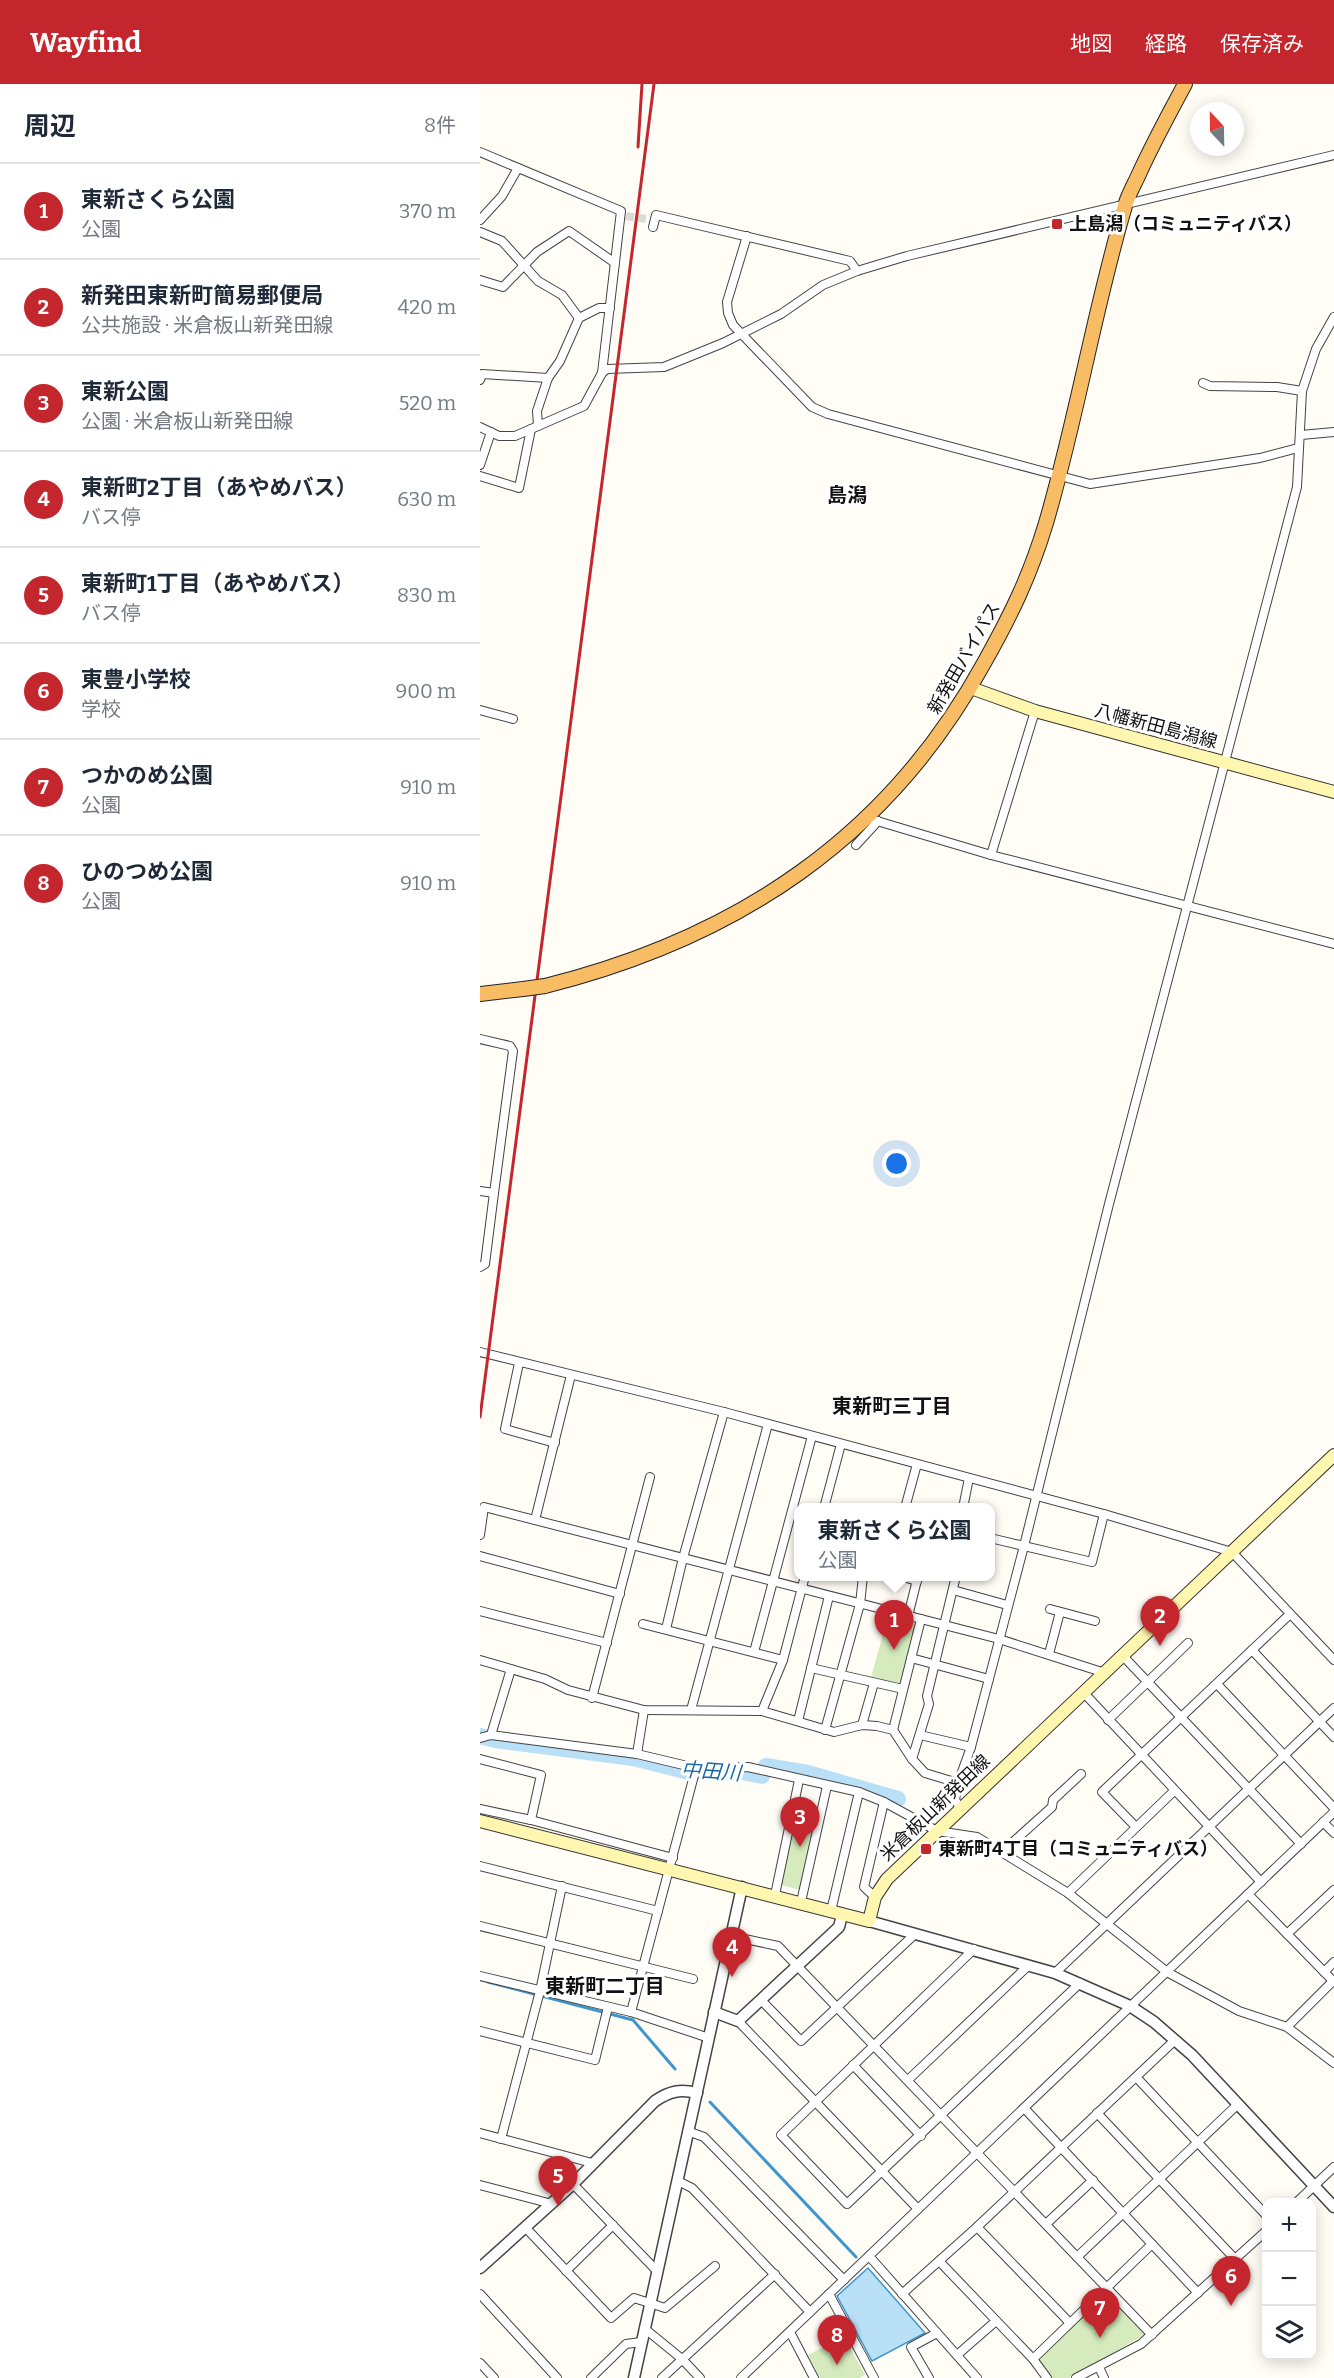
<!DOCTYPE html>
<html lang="ja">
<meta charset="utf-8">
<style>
:root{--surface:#fff;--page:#f2f2f3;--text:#1f2937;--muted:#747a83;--line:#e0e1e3;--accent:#c4262e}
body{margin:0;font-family:Bitter,"Noto Sans JP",serif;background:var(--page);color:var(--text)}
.controls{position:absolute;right:18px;bottom:18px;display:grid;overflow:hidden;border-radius:12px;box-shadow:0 3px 15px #0003}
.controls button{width:54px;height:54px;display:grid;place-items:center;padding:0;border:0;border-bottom:2px solid var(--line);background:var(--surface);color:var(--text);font:30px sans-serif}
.compass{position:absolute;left:710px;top:18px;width:54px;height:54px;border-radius:50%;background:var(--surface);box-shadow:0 3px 15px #0003;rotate:338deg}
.you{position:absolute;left:417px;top:1080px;width:21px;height:21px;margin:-15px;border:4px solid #fff;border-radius:50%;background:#1a73e8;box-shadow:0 0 0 9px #1a73e833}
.badge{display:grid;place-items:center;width:39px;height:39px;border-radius:50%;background:var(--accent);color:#fff;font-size:20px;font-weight:700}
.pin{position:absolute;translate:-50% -50px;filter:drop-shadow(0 2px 3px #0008)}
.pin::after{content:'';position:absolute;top:32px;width:21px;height:18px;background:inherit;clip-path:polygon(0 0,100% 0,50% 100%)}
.popup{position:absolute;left:314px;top:1419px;width:201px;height:78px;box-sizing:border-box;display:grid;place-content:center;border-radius:12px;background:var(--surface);filter:drop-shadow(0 2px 4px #0005);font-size:20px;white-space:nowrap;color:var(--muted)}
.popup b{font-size:22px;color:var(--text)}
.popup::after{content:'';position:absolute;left:50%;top:100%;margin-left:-12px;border:12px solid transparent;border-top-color:var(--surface)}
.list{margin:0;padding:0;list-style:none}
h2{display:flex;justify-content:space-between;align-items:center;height:78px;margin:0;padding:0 24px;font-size:26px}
h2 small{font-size:20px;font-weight:400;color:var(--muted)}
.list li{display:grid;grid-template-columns:39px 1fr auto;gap:18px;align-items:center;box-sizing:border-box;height:96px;padding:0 24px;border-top:2px solid var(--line)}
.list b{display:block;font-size:22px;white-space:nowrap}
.list p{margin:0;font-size:20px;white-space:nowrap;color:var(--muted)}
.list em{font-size:20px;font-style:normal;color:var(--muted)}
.icon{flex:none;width:33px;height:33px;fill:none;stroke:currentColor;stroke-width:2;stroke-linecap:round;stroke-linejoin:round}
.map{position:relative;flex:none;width:854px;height:2294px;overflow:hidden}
header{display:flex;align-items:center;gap:36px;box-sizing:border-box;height:84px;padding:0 30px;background:var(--accent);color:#fff}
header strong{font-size:28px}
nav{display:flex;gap:33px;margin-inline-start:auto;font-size:21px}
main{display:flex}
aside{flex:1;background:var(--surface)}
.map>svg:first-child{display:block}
.green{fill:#d5ebbd}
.water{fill:#b9e0f7;stroke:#3f96cf;stroke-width:1.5}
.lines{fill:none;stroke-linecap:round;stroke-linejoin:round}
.stream{stroke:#3f96cf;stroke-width:3}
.river{stroke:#b9e0f7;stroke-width:16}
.minor-tunnel{stroke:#dbdad3;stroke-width:8;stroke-dasharray:8 4;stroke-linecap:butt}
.minor-casing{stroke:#444;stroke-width:10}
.tertiary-casing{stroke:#444;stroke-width:13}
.secondary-casing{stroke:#333;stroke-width:14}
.trunk-casing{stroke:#222;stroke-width:16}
.minor{stroke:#fff;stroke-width:8}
.tertiary{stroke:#fff;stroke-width:10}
.secondary{stroke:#fff6b0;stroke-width:12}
.trunk{stroke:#f7bc64;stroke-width:14}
.rail{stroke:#c4262e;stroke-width:3}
.trunk-bridge-casing{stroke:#222;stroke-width:16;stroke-linecap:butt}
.trunk-bridge{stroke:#f7bc64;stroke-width:14}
.poi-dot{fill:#c4262e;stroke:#fff;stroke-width:2}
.labels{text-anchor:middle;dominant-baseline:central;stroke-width:6;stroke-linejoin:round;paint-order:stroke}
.poi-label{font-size:18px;font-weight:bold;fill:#111;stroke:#fff;text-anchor:start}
.street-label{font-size:18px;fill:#111;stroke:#fff}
.neighbourhood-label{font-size:20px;font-weight:bold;fill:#111;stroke:#fff}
.water-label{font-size:20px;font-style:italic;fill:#1768a6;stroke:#fff}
</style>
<header>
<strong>Wayfind</strong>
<nav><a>地図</a><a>経路</a><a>保存済み</a></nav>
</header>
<main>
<aside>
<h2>周辺<small>8件</small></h2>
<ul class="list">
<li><span class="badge">1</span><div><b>東新さくら公園</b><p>公園</p></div><em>370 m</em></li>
<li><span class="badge">2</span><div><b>新発田東新町簡易郵便局</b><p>公共施設 · 米倉板山新発田線</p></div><em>420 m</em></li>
<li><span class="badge">3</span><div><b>東新公園</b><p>公園 · 米倉板山新発田線</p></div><em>520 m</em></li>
<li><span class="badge">4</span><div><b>東新町2丁目（あやめバス）</b><p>バス停</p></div><em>630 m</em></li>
<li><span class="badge">5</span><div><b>東新町1丁目（あやめバス）</b><p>バス停</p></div><em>830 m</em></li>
<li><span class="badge">6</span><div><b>東豊小学校</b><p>学校</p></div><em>900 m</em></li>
<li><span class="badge">7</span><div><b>つかのめ公園</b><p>公園</p></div><em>910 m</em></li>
<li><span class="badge">8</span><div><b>ひのつめ公園</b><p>公園</p></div><em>910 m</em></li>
</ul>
</aside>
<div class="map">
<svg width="854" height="2294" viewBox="0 0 854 2294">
<rect width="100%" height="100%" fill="#fffdf5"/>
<g class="green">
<polygon points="408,1533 436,1540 420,1599 391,1593"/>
<polygon points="318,1720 339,1724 320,1806 301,1801"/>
<polygon points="628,2209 666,2250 589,2294 572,2294 558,2276"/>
<polygon points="364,2253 385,2291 379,2294 340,2294 328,2271"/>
</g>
<polygon class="water" points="388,2184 445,2249 392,2277 357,2212"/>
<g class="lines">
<g class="stream">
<polyline points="8,1898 153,1936 195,1985"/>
<polyline points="230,2018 376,2173"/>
</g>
<polyline class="river" points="0,1652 15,1656 153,1674 209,1688 257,1687 282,1692 286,1682 328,1689 418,1715"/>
<polyline class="minor-tunnel" points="146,132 166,135"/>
<defs>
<g id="minor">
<polyline points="0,68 141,127 122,289"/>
<polyline points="0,136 22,112 38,84"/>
<polyline points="173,143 176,131 370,177 377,187"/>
<polyline points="0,148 22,157 58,197 82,211 99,234"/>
<polyline points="267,152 247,218 248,229 253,241 332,323 348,330 610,400 780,374 818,364"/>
<polyline points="0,196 23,203 57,168 89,147 135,179"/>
<polyline points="0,296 2,290 68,294"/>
<polyline points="723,299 730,302 797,303 822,307"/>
<polyline points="58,342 57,327 68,294 80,277 99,234 119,224 130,224"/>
<polyline points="0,343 19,352 35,352 104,322 122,289 127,285 184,283 243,259 301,230 343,201 377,187 427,172 854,71"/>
<polyline points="821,351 854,348"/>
<polyline points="0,381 11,348"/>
<polyline points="0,392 39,404 51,345"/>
<polyline points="0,626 33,635"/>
<polyline points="387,734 511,771 854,860"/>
<polyline points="376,761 398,737"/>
<polyline points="511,771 555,627"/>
<polyline points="0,955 30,962 33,967 14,1109"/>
<polyline points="0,1107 14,1109 5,1180 0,1183"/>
<polyline points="0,1268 244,1328 624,1430 752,1468 854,1576"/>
<polyline points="39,1279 25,1345 75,1359"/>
<polyline points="344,1424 361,1360"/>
<polyline points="425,1424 437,1380"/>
<polyline points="483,1424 489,1394"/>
<polyline points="55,1436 91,1291"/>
<polyline points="0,1451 4,1423 519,1555 625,1589"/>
<polyline points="510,1454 612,1478 624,1430"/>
<polyline points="0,1472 140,1510"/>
<polyline points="420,1492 437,1497"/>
<polyline points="473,1506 527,1521"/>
<polyline points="570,1525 615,1537"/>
<polyline points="0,1527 127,1559"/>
<polyline points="428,1532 438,1492"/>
<polyline points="163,1540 303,1576"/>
<polyline points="186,1545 203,1474 244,1328"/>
<polyline points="772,1566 854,1653"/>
<polyline points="274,1568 332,1352"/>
<polyline points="569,1570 580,1528"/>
<polyline points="643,1572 821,1760"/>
<polyline points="431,1574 509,1595"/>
<polyline points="0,1576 65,1595 88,1606 164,1626 282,1627 354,1648 382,1641 397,1642 413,1646 432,1675 445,1689 478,1699"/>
<polyline points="331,1584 423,1605"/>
<polyline points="737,1600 854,1724"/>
<polyline points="604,1609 781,1798"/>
<polyline points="112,1614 170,1393"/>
<polyline points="211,1626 288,1340"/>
<polyline points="282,1627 303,1576 325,1492"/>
<polyline points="628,1636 708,1559"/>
<polyline points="318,1637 349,1512"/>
<polyline points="382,1641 394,1599"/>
<polyline points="345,1646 380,1520 383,1492"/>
<polyline points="413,1646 441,1535"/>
<polyline points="11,1651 31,1585"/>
<polyline points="440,1651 491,1663"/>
<polyline points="0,1654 11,1651 157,1670 216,1684 268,1683 379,1708 404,1718 457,1747 497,1753 588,1809 687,1888 759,1927 807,1943 854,1979"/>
<polyline points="157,1670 164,1626"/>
<polyline points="0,1675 61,1691 51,1736"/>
<polyline points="432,1675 449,1620 447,1612 476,1492"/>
<polyline points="0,1725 51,1736 193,1774"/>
<polyline points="481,1725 475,1716 478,1699 491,1663 544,1462 629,1120 817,403 822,307 836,265 854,233"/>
<polyline points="843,1738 854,1749"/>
<polyline points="656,1743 622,1708 810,1530"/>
<polyline points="523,1767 572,1723 573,1716 601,1690"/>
<polyline points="0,1782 178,1827"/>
<polyline points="588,1809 694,1707"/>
<polyline points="768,1810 854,1898"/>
<polyline points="295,1811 319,1696"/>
<polyline points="395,1813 384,1803 404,1718"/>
<polyline points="321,1818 347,1702"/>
<polyline points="351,1827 379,1708"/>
<polyline points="0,1842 213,1895"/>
<polyline points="807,1850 854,1806"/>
<polyline points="251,1852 298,1862 672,2251"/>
<polyline points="494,1865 301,2051 367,2120 600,1899"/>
<polyline points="844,1888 854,1878"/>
<polyline points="575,1889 854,1624"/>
<polyline points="0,1892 151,1928 229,1954"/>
<polyline points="281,1916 321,1957 435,1850"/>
<polyline points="151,1928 216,1684"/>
<polyline points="258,1937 438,2125"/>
<polyline points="807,1943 853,1897"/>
<polyline points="0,1947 115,1976 128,1923"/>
<polyline points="373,1981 441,2052"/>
<polyline points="656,1993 786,2131"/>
<polyline points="428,1996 549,1881"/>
<polyline points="544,2024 718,2209"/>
<polyline points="617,2029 755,2175"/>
<polyline points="210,2048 224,2053 364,2196"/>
<polyline points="0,2049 112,2079"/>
<polyline points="21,2055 60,1907 82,1802"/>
<polyline points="198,2097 212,2104 330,2228"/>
<polyline points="93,2100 176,2186"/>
<polyline points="0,2101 72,2120"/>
<polyline points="817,2118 854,2083"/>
<polyline points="566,2140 613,2096"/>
<polyline points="45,2143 131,2234 154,2214 185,2224 235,2182"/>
<polyline points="497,2143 590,2239"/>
<polyline points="389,2172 497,2294"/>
<polyline points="597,2173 757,2021"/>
<polyline points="459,2177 553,2275 567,2294"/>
<polyline points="86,2187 133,2141"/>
<polyline points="0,2210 77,2294"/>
<polyline points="349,2210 394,2294"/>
<polyline points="422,2210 497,2143 695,1956"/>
<polyline points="164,2244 202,2275 220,2294"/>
<polyline points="310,2248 334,2294"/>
<polyline points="477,2271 516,2237"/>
<polyline points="553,2275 672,2160"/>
<polyline points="0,2279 14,2294"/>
<polyline points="619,2283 624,2294"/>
<polyline points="111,2294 146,2260 161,2258"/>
<polyline points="182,2294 295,2190"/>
<polyline points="261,2294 854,1728"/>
<polyline points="449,2294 431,2263 457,2249"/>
<polyline points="596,2294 661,2260 786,2147"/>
</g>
<g id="tertiary">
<polyline points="389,1837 575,1889 650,1922 674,1938 712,1971 854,2123"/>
<polyline points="234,1928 258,1937 359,1843 362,1831"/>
<path d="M0,2184L93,2100L175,2017C190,2007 200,2005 217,2009"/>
<polyline points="154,2294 262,1803"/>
</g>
<g id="secondary">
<polyline points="491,604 555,627 854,708"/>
<polyline points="0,1737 389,1837 395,1813 407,1795 854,1371"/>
</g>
<g id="trunk">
<path d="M65,902C257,854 408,754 504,579C531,531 550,492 566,439C597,334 614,226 645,122C648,111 654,101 659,90C673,59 689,30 705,0"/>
<polyline points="0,910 43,905"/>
</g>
</defs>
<use href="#minor" class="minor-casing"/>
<use href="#tertiary" class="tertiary-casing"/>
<use href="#secondary" class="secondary-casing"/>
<use href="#trunk" class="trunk-casing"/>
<use href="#minor" class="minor"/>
<use href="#tertiary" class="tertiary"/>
<use href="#secondary" class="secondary"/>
<use href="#trunk" class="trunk"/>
<g class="rail">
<polyline points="158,63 162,0"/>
<polyline points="0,1333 174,0"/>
</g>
<defs>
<polyline id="trunk-bridge" points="43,905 65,902"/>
</defs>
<use href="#trunk-bridge" class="trunk-bridge-casing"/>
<use href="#trunk-bridge" class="trunk-bridge"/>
</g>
<g class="poi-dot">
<rect x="571" y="134" width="12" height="12" rx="3"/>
<rect x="440" y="1759" width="12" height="12" rx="3"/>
</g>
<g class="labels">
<g class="poi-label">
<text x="589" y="140">上島潟（コミュニティバス）</text>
<text x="458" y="1765">東新町4丁目（コミュニティバス）</text>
</g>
<g class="street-label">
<text transform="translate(484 574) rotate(-60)">新発田バイパス</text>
<text transform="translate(676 642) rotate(15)">八幡新田島潟線</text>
<text transform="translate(455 1724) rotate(-44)">米倉板山新発田線</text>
</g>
<g class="neighbourhood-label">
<text x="367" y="411">島潟</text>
<text x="412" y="1322">東新町三丁目</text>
<text x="125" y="1902">東新町二丁目</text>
</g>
<g class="water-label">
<text transform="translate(231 1687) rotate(4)">中田川</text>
</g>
</g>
</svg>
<div class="controls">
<button>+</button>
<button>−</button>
<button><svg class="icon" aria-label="layers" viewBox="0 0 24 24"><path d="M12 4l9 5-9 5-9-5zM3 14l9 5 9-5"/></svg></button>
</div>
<svg class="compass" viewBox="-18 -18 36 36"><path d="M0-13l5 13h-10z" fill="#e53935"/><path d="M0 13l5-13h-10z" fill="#747a83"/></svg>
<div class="you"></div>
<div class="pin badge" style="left:414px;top:1566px">1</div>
<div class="popup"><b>東新さくら公園</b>公園</div>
<div class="pin badge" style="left:680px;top:1562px">2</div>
<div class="pin badge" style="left:320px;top:1763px">3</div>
<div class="pin badge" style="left:252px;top:1893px">4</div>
<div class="pin badge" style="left:78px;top:2122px">5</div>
<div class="pin badge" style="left:751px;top:2222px">6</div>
<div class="pin badge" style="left:620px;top:2254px">7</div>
<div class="pin badge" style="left:357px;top:2281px">8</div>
</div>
</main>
